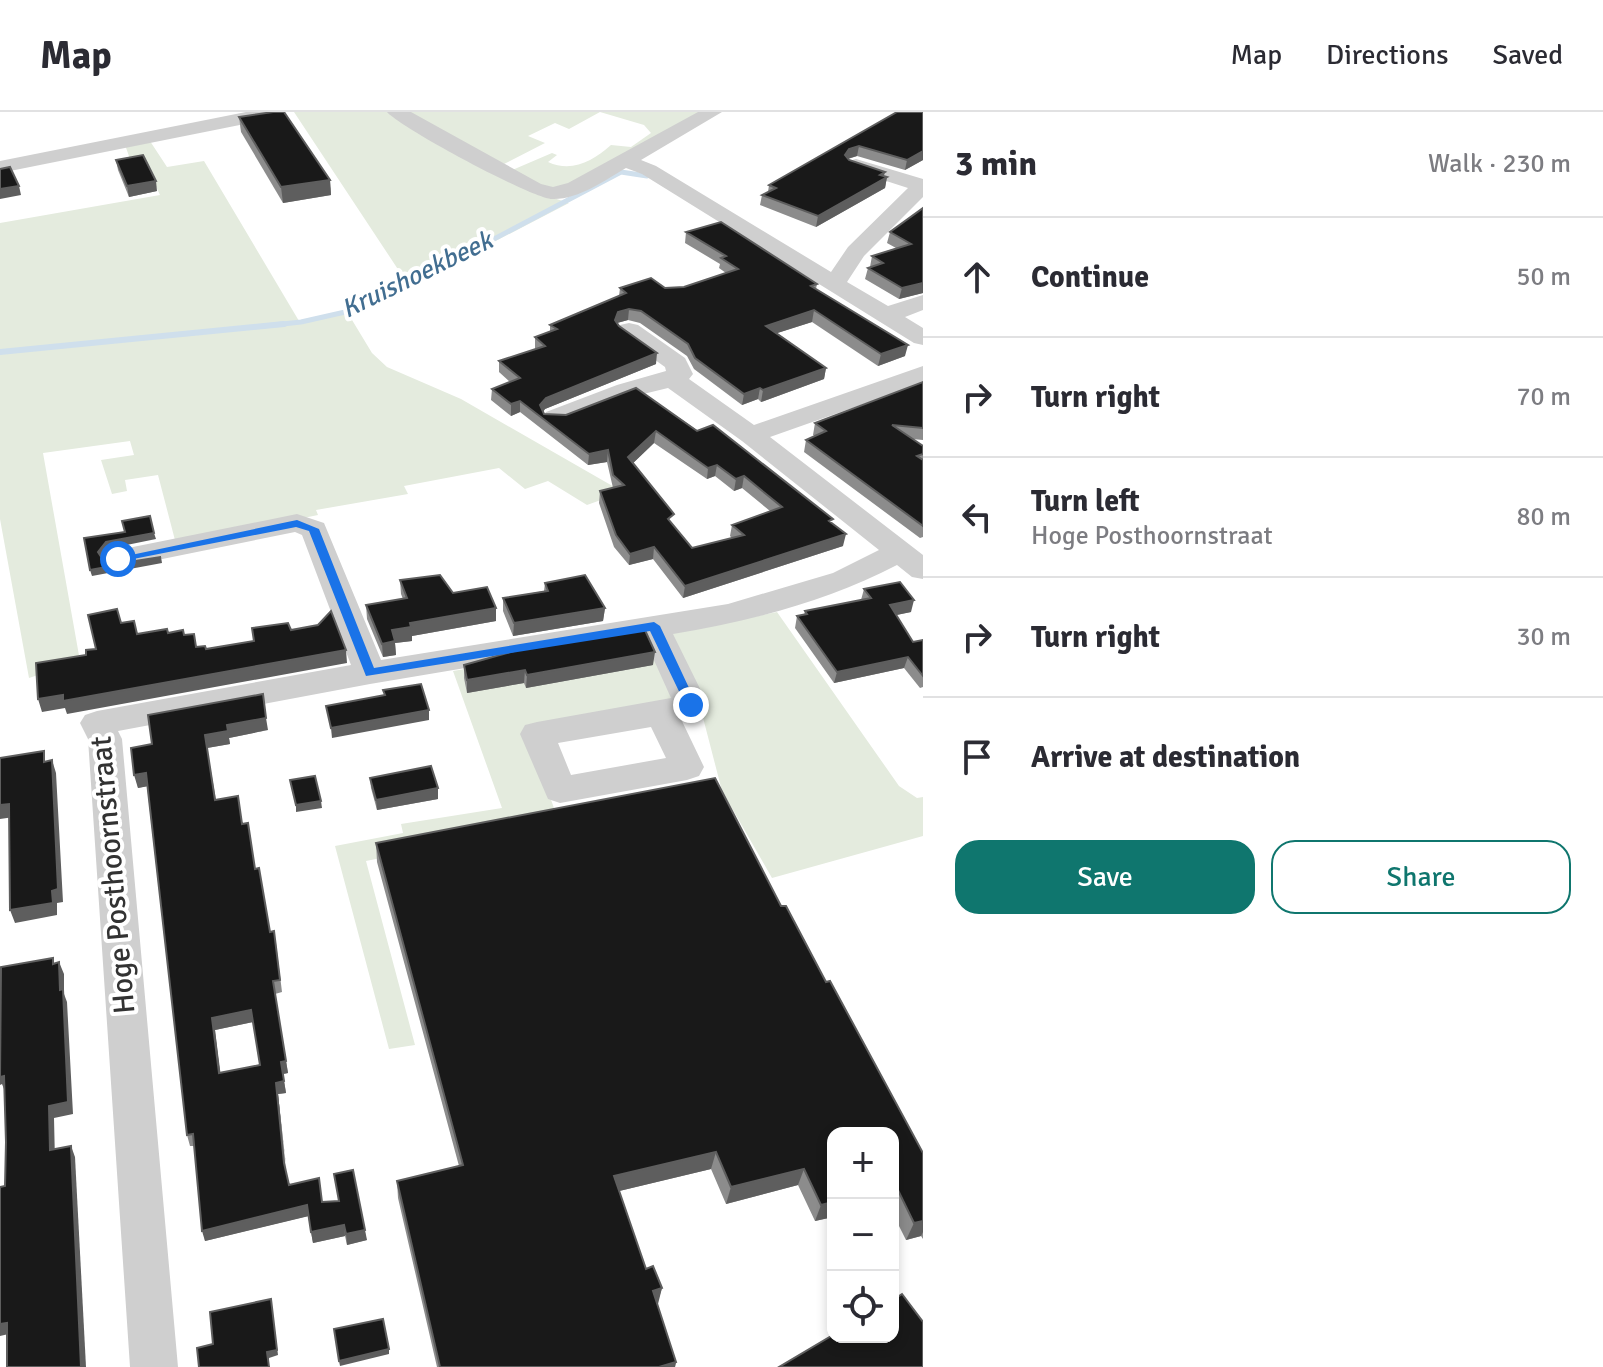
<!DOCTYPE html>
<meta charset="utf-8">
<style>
:root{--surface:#fff;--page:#f2f2f3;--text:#2b2b33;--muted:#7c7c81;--line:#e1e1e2;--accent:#0f766e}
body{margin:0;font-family:Signika,sans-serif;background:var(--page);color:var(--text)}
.controls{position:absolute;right:24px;bottom:24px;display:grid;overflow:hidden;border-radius:16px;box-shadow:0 4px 12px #0003}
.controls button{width:72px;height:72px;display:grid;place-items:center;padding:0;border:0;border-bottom:2px solid var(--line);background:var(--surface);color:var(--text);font:40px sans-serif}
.stop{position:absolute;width:24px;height:24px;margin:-18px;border:6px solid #1a73e8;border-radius:50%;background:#fff}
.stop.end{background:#1a73e8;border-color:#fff;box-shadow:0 2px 8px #0008}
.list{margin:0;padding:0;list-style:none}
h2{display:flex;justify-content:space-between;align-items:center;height:104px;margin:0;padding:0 32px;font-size:34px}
h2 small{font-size:26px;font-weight:400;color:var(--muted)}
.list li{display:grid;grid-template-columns:52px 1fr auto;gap:24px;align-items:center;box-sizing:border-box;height:120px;padding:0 32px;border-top:2px solid var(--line)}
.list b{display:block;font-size:30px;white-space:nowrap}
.list p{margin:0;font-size:26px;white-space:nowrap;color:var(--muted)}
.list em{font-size:26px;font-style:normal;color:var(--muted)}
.actions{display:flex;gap:16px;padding:24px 32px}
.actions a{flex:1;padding:18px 0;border:2px solid var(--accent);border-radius:24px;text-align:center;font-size:28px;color:var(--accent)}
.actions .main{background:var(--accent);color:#fff}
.icon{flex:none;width:44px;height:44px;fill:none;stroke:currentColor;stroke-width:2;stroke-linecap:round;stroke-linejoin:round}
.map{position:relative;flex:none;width:923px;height:1255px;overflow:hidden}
header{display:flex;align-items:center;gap:48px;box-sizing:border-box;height:112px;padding:0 40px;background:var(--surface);border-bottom:2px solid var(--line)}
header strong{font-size:38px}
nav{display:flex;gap:44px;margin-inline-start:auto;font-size:28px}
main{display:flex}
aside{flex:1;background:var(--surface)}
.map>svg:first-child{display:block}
.green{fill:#e4ebde}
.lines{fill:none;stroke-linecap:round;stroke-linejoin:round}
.stream-far1{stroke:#cfdfec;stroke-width:5}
.stream{stroke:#cfdfec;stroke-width:6}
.minor{fill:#cfcfcf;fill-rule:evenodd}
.wall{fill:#8c8c8c;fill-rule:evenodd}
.shaded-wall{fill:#5e5e5e}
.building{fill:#191919;stroke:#5e5e5e;stroke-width:2;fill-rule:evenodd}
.route{fill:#1a73e8}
.labels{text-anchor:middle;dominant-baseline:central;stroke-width:8;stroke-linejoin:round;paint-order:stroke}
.far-water-label{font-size:26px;font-style:italic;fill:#426e91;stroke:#fff}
.street-label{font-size:30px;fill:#323232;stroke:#fff}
</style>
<header>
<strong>Map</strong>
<nav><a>Map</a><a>Directions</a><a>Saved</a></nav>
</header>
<main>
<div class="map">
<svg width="923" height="1255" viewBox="0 0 923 1255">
<rect width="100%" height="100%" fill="#fff"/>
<g class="green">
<polygon points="294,0 391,0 532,79 569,91 409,174"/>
<polygon points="406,0 600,0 569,17 555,11 528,24 545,31 504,52"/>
<path d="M600,0H703L575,73L547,76L510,59L552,41L557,43L548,50C572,61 593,49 611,33L631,35L651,21L644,13Z"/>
<polygon points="148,26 167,55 204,49 299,209 343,199 349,203 372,241 387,255 461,287 623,380 587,393 548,369 525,377 499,356 404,374 408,382 316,398 318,403 176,432 158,363 125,368 127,379 112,382 101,348 134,343 130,329 43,341 80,549 29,566 0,407 0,111 160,83 150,62 136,64 124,30"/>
<polygon points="777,500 899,674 917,686 923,685 923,724 772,766 722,679 700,594 665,523"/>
<polygon points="650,526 681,589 526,618 559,710 366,749 415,933 389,937 335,734 403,721 401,712 502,696 453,559"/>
</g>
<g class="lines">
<g class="stream-far1">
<polyline points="399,177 621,60 647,64"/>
<polyline points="264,214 301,210 354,198"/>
</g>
<polyline class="stream" points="0,240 284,212"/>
<g class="minor">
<polygon points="246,0 285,0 275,6 0,61 0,49"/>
<path d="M387,0H411L541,72L553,75L568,71L698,0H722L641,48L656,54L831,160L848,135L908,76L849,57L846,53L849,49L856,47L923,67V85L864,144L847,170L888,194L923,183V198L905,205L923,216V233L914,231L642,62L626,56C605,68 578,88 552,87C531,86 401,16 387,0Z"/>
<path d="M629,211L638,213L685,246L693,262L689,267L754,313L923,254V271L770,325L923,443V467L912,465L897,453C828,489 751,509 673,522L708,593L703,601L681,607L704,655L699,664L687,668L560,691L548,687L520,622L525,613L537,610L671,586L644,526L370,572L118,619L122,627L178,1255H130L88,627L80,611L85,603L97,599L351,553L302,423L295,420L118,456L108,454L103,447L108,440L118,438L297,402L324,411L381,548L728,492L833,461L879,438L742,329L668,276L635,284L564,312H546L542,306L546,300L617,273L666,259L665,255L620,223L617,218L620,213ZM651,615L666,646L571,663L558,631Z"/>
</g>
</g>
<g class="wall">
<polygon points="923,0 923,48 905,58 857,44 848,47 887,65 885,76 816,115 760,93 762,83 768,80 769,73"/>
<polygon points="239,5 330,68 331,83 283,91 241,20"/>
<polygon points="116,48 157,79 129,85 118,58"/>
<polygon points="923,96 923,181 899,187 865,167 868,156 870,155 872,144 896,136 887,131 890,120"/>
<path d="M686,120L817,172L816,177L905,244L878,254L812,210L777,221L826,256L824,267L761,290L758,287L742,293L694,257L687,244L640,211L628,208L617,211L656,252L545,297L543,300L544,302L566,303L636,276L832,411L843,434L683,486L653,447L629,453L614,435L599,391L600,379L613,376L607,350L588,353L520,300L511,304L491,288L492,277L510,270L499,260V249L536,237L535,236V225L550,220V213L619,184L620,176H665L684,175L726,161L719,156L720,152L685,131ZM654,331L707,367L715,364L734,379L742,376L770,399L732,413L730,424L732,426L692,436L672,412L633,351Z"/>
<polygon points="923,270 923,328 912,327 923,334 923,425 920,426 804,340 806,328 815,324 813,323 815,311"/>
<polygon points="400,468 453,481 496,496 496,509 412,524 412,529 395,531 396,543 383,545 367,507 366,493 403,487 401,482"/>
<polygon points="545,471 605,496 603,509 513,524 503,499 503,486 544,479"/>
<polygon points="864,477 911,500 896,503 913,530 923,528 923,575 920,576 904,556 834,571 795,516 797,504 804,503 805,499 861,488"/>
<polygon points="464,553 653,553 526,576 524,571 467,581 464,566"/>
<path d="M268,618L229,626L230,632L207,636L216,688L242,712L255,757L270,820L276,831L282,880L275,882L288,961L283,962L286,981L278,982L286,1060L289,1073L322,1090L367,1128L347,1133L345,1124L313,1131L308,1104L205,1129L194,1034H190L187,1023L147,674L138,676L131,636ZM253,910L260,953L220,961L215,918Z"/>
<polygon points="370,666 438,687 377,698 371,676"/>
<polygon points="376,731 781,794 923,1041 923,1127 921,1124 906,1128 893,1102 893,1021 833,1021 833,1105 815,1109 798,1073 726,1092 711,1057 619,1079 646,1157 662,1176 657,1192 676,1250 675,1255 437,1255 398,1086 397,1069 459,1054 377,750"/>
</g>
<g class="shaded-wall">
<polygon points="859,34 857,44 847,47 845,43 849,37"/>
<polygon points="923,39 923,48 905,58 907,48"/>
<polygon points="885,60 883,67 887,65 885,76 816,115 818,104"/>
<polygon points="330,68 331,83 283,91 281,75"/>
<polygon points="156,69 157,79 129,85 127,74"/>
<polygon points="19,74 21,83 0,87 0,77"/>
<polygon points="923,171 923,181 899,187 902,176"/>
<polygon points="629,197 628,208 617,211 615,208 618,200"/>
<polygon points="814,198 812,210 765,225 766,214"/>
<polygon points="908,233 905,244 878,254 881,242"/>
<polygon points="657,241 656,252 545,297 540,304 540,293 546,286"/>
<polygon points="826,256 824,267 761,290 763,278"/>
<polygon points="760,276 758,287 742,293 744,282"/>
<polygon points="520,289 520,300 511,304 511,292"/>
<polygon points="656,319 654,331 627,357 628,345"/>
<polygon points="608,338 607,350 588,353 589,342"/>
<polygon points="717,353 715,364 707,367 708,356"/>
<polygon points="744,364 742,376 734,379 736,367"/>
<polygon points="154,421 156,427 107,437 100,447 98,440 106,430"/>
<polygon points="846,422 843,434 683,486 685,474"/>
<polygon points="654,435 653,447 629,453 630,442"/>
<polygon points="161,445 162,451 92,464 90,458"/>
<polygon points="914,488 911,500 887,505 890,493"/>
<polygon points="496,496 496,509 412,524 412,529 395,531 396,543 383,545 382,532 392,518 410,511"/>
<polygon points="605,496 603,509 513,524 514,511"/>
<polygon points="346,538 347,551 67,602 65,596 42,600 38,587"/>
<polygon points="655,540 653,553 526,576 527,563"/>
<polygon points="908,545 904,556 834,571 837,560"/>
<polygon points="525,558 524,571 467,581 467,568"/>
<polygon points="429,598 429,608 332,626 331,616"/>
<polygon points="266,606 268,618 229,626 230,632 207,636 205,623 227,613"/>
<polygon points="52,648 56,661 63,790 57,791 57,803 15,811 10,798"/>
<polygon points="146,661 149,674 138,676 134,663"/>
<polygon points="438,676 438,687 377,698 376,688"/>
<polygon points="321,689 322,696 296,700 296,693"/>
<polygon points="9,692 14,705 0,707 0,693"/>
<polygon points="59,850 64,862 64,882 67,890 73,1002 54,1006 55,1050 50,1038 49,994 60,878"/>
<polygon points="275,882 288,961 283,962 281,950"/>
<polygon points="251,898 253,910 215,918 222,973 219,961 212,906"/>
<polygon points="0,964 4,964 10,976 4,977 2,972 0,973"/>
<polygon points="284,969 286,981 278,982 287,1063 276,971"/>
<polygon points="71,1034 75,1045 86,1255 81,1255"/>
<polygon points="716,1040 711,1057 611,1081 614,1064"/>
<polygon points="804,1057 798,1073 726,1092 731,1075"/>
<polygon points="833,1090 833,1105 815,1109 821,1093"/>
<polygon points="307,1093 309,1104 205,1129 202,1119"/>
<polygon points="923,1109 923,1120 921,1124 906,1128 914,1111"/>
<polygon points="344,1113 345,1124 313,1131 311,1120"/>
<polygon points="365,1118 367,1128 347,1133 346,1122"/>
<polygon points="662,1176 658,1192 649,1195 653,1179"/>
<polygon points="271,1187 278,1243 269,1246 269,1255 267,1240"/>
<polygon points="7,1211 13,1221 0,1224 0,1212"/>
<polygon points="389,1237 389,1242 340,1254 339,1249"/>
<polygon points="676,1250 675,1255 659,1255"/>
</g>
<g class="building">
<polygon points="273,0 284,0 330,68 281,75 239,5"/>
<polygon points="897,0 923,0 923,39 907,48 859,34 849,37 845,43 849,48 885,60 880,63 887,65 818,104 762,83 776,76 769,73"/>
<polygon points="143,43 156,69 127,74 116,48"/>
<polygon points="10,55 19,74 0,77 0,57"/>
<polygon points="923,96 923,171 902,176 868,156 883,151 872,144 911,132 890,120"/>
<path d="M721,110L817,172L811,174L908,233L881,242L814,198L766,214L826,256L763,278L760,276L744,282L695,246L688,232L641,199L629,197L618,200L615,208L619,214L657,241L546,286L540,293L544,302L566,303L636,276L697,319L713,313L833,407L829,409L846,422L685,474L654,435L630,442L616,423L600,379L624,373L613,363L608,338L589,342L520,289L511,292L492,277L520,266L499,249L545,234L535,225L557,217L550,213L626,181L620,176L651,166L665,176L684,175L738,157L721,146L726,144L686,120ZM656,319L708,356L717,353L736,367L744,364L782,395L732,413L744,423L692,436L668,407L674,402L628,345Z"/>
<polygon points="923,270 923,316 892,313 923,334 923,342 917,344 923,348 923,414 806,328 826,319 815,311"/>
<polygon points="150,404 154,421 106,430 98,440 104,449 116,452 161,445 90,458 84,426 125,420 122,409"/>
<polygon points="440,463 453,481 487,475 496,496 410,511 411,515 392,518 395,529 382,532 366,493 407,486 400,468"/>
<polygon points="585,463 605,496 514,511 503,486 548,479 545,471"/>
<polygon points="900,470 914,488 890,493 913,530 923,528 923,564 908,545 837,560 797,504 807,502 805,499 871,486 864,477"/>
<polygon points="117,497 121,511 134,509 137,522 167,517 168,521 183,518 184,523 194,522 196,535 205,534 206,537 254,529 252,516 288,511 291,518 318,513 331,499 346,538 63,589 63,583 38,587 36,551 86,543 86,538 96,537 88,503"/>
<polygon points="644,516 655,540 527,563 525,558 467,568 464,553 518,538"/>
<polygon points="421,572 429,598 331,616 326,594 385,583 383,578"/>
<path d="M263,582L266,606L227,613L228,619L205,623L215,688L238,684L242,712L248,711L255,757L259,756L270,820L274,819L280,868L273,869L286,949L281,950L284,969L276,971L284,1051L289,1073L319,1066L322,1090L339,1089L334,1062L353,1058L365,1118L346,1122L344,1113L311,1120L307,1093L202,1119L193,1022L187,1023L146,661L134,663L131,636L152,632L148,603ZM251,898L260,953L219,961L212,906Z"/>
<polygon points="44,639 44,650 52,648 58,777 52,779 53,791 10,798 9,692 0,693 0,646"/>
<polygon points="431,654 438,676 376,688 370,666"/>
<polygon points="315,664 321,689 296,693 290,668"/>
<polygon points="715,666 781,794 786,794 826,870 830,869 923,1041 923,1109 914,1111 896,1074 893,1074 893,1021 833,1021 833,1090 821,1093 804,1057 731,1075 716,1040 614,1064 646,1157 653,1154 662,1176 653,1179 676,1250 659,1255 440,1255 397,1069 463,1053 376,731"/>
<polygon points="53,846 53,852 59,850 60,878 63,877 68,990 49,994 50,1038 71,1034 81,1255 7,1255 7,1211 0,1212 0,1075 5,1074 6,1030 4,964 0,965 1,855"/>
<polygon points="902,1182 923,1210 923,1255 779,1255 833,1223 833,1225 893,1225 893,1188"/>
<polygon points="271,1187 277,1238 267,1240 269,1255 199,1255 197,1236 213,1232 210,1200"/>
<polygon points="383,1207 389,1237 339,1249 334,1217"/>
</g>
<polygon class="route" points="297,408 319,417 374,556 654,510 660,514 697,593 695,596 687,596 650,519 366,564 309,419 296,415 118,450 112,447"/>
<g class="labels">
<g class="far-water-label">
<text transform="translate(417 163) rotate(-26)">Kruishoekbeek</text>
</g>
<g class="street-label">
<text transform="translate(113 763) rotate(-95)">Hoge Posthoornstraat</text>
</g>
</g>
</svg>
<div class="controls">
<button>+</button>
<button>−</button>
<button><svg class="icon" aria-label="locate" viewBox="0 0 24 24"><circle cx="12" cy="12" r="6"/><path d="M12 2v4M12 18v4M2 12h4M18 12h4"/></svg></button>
</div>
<div class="stop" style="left:118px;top:447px"></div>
<div class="stop end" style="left:691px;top:593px"></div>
</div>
<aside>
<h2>3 min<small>Walk · 230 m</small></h2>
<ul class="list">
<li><svg class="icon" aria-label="ahead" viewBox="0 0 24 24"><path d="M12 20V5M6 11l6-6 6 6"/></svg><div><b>Continue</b></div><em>50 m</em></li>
<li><svg class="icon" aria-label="right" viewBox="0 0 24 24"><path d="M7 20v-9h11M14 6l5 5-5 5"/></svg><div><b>Turn right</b></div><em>70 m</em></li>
<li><svg class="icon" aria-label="left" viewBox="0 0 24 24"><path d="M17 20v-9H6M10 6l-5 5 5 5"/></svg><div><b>Turn left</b><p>Hoge Posthoornstraat</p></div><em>80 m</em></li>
<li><svg class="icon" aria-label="right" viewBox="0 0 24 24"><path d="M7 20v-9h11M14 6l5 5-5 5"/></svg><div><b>Turn right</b></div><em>30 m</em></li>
<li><svg class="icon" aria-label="arrive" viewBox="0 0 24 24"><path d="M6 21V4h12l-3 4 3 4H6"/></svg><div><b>Arrive at destination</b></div></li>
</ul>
<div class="actions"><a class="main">Save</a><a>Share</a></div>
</aside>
</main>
